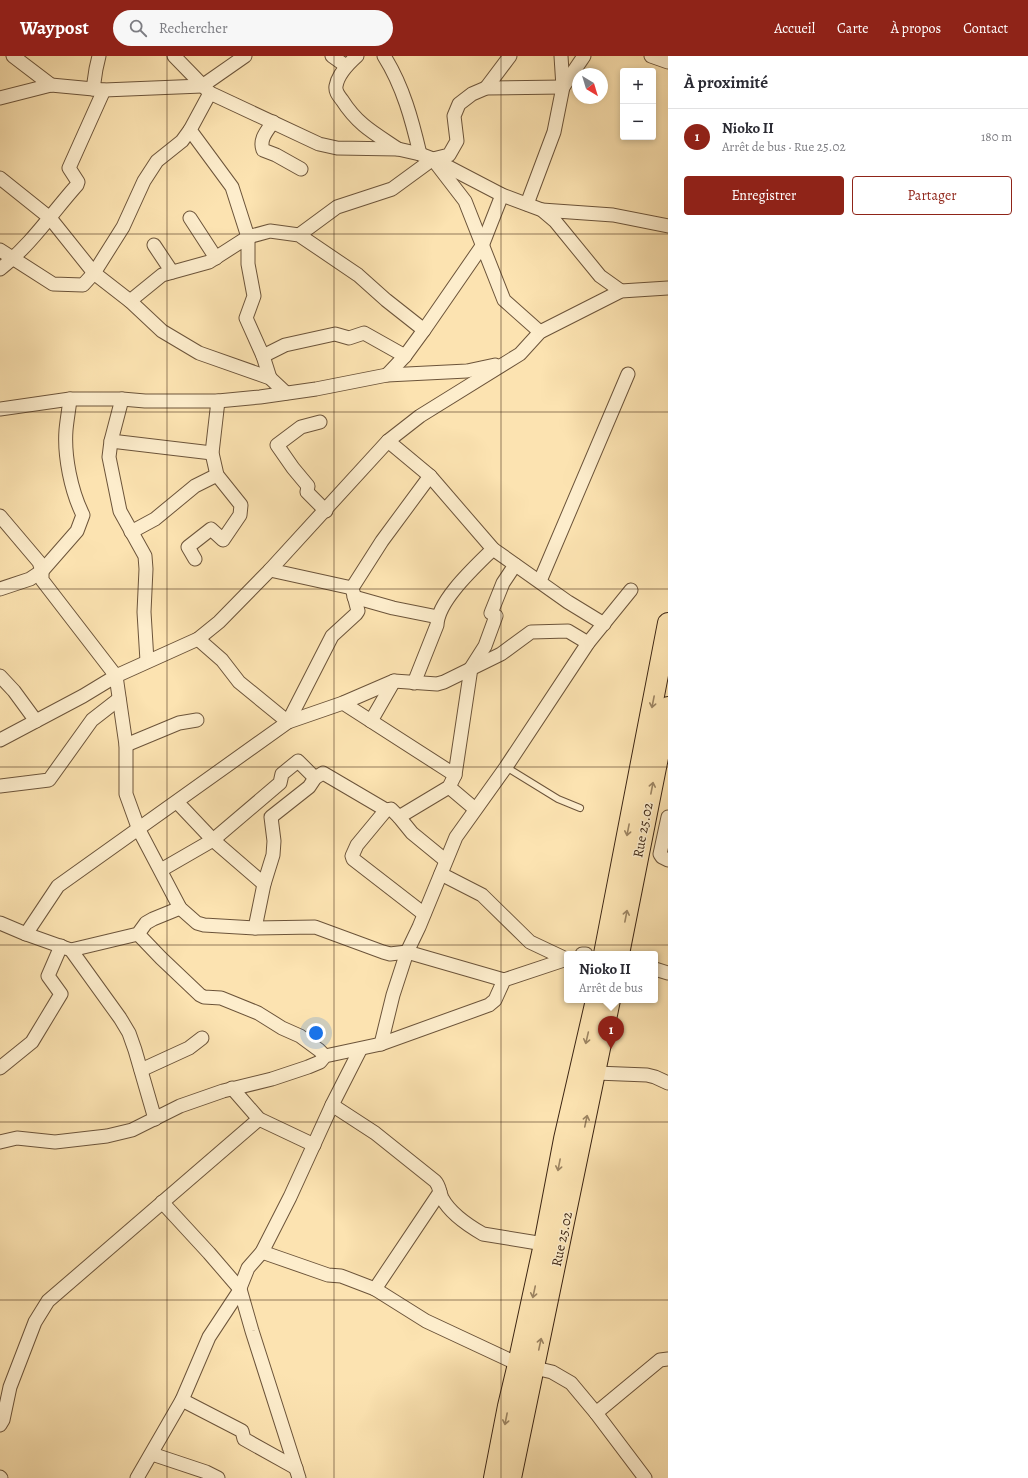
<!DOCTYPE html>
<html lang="fr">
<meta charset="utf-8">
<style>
:root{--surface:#fff;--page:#f7f7f7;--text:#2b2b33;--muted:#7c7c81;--line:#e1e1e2;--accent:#8f2418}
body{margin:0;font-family:Alegreya,serif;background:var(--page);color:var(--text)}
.controls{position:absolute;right:12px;top:12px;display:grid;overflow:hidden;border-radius:4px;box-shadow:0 2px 6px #0003}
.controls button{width:36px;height:36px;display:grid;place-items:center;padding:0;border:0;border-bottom:1px solid var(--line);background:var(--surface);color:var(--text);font:20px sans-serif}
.compass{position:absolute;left:572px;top:12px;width:36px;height:36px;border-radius:50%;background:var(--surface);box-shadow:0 2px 6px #0003;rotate:142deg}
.you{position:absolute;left:316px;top:977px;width:14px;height:14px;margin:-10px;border:3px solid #fff;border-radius:50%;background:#1a73e8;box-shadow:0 0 0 6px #1a73e833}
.badge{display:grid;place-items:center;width:26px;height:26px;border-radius:50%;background:var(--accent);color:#fff;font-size:13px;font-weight:700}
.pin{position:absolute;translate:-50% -33px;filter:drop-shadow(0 1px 2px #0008)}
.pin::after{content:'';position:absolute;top:21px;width:14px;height:12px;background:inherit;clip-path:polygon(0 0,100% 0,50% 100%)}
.popup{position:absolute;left:564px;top:895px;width:94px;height:52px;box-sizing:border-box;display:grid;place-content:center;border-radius:4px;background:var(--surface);filter:drop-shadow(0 1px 3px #0005);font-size:13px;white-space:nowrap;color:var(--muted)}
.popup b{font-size:15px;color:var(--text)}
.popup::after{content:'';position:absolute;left:50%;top:100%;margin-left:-8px;border:8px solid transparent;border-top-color:var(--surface)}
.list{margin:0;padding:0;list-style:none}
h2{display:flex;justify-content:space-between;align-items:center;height:52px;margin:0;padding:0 16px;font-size:17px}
h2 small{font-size:13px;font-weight:400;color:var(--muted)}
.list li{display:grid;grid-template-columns:26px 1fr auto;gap:12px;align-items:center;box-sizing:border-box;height:56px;padding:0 16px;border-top:1px solid var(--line)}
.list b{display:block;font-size:15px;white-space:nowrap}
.list p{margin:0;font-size:13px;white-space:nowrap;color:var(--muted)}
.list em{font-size:13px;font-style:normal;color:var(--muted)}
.actions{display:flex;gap:8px;padding:12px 16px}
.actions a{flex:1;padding:9px 0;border:1px solid var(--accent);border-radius:4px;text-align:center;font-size:14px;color:var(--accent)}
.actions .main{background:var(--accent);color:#fff}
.icon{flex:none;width:22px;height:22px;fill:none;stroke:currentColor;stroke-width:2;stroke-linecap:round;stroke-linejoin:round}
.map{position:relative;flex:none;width:668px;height:1422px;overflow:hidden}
header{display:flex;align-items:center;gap:24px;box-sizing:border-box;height:56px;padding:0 20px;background:var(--accent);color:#fff}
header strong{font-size:19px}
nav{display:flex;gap:22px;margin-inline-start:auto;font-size:14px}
.search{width:280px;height:36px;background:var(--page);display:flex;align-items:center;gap:10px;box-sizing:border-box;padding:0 14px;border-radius:22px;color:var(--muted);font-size:15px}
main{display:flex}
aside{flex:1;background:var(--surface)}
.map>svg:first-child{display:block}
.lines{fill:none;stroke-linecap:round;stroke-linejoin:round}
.service-casing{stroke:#6c543a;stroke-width:8}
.minor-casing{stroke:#6c543a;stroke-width:15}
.primary-casing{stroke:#3c2513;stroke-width:22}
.service{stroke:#fdedcc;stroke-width:6}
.minor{stroke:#fdedcc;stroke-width:13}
.primary{stroke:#fce3b1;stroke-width:20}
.oneway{stroke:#9c8462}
.grid{fill:none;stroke:#3c2513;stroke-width:1;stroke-opacity:0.55}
.labels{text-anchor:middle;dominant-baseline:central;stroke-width:3;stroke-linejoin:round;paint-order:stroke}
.street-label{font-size:14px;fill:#3c2513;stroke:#fdedcc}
</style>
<header>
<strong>Waypost</strong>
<div class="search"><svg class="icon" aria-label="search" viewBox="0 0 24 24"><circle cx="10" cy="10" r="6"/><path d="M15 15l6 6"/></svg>Rechercher</div>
<nav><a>Accueil</a><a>Carte</a><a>À propos</a><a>Contact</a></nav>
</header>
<main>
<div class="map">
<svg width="668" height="1422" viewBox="0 0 668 1422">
<rect width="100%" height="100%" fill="#fce3b1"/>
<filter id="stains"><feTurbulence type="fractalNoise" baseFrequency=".005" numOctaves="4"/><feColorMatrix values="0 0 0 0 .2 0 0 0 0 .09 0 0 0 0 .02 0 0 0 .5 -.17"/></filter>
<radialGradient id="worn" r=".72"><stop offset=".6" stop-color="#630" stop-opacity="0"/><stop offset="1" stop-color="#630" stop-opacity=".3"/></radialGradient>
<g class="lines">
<defs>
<polyline id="service" points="506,711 558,743 580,752"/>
<g id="minor">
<polyline points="13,0 51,29"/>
<polyline points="174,0 210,37 319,88 337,92 398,93 420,98 433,103 502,139 542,154 555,165 600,220 621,235"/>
<polyline points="332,0 346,10"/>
<path d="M357,0C348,8 338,18 336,30C335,36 339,40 342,44C358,69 374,77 398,93"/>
<path d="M384,0C403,30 412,64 420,98"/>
<polyline points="651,0 668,6"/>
<polyline points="563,31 584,0"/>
<polyline points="486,32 510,0"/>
<polyline points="93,33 96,13 99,0"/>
<polyline points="210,37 190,74 232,131 248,181 270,175 299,179 358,219 386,244 424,274"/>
<polyline points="0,42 51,29 104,34 202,30 245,0"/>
<path d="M273,66C267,75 259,83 263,94L276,99L301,113"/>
<polyline points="435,106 465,145 504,244 540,276"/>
<polyline points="0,122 50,162 94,217 130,245 162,275 199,297 270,322 286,337"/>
<polyline points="527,148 554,76 563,31 561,0"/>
<polyline points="542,154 613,159 668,170"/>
<polyline points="190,162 216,202"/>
<polyline points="299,179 337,151 392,133 433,103 449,99 457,85 454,60 459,48 472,38 486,32 563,31"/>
<polyline points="154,189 172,216"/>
<polyline points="0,194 53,228 83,229 94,217 123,171 144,125 157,105 182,85 190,74"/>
<path d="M0,213C30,190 52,157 77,129L78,126L69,112L104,34"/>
<polyline points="130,245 162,219 209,206 248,181 248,208 254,240 246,262 263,300 270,322"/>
<polyline points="263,300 285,289 335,278 349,282 364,277 405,300"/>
<polyline points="387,319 405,300 424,274 482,190 502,139"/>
<polyline points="122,343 111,385 109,401 120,455 145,500 146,513 144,556 147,605"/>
<polyline points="0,353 70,343 122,343 145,345 218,345 260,341 316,333 387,319 467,315 495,309"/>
<polyline points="320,366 301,371 277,389 293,412 308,430 307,436 326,455"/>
<polyline points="111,385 212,397"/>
<polyline points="388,385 430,420 493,493 568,546 604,568"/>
<polyline points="0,460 39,506 42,515 42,524 116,620 126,689 126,738 139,774 180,852 197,867 204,869 255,872 315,871 383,896 390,898 407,896 504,924"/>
<polyline points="131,476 155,463 195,430 217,419"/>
<polyline points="195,503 188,491 211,473 223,484 240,459 241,449 217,419 212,397 218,345"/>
<polyline points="270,514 352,532"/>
<polyline points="540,525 628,318"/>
<path d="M0,533L30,523L42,515L77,475L83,459C71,435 64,400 66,374C67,363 69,353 70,343"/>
<polyline points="354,541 393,552 438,561"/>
<polyline points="198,583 222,604 239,626 288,666 332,580 356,558 358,555 352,532 382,485 430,420"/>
<polyline points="0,620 14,635 36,665"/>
<path d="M414,627L437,569C438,544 476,510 493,493"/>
<polyline points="343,647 455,719"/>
<polyline points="371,665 394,625"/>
<polyline points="0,684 83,640 116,620 198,583 219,566 270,514 388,385 420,360 520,298 540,276 621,235 668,232"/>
<polyline points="126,689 179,667 197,664"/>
<polyline points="0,730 49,724 92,664 119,643"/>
<polyline points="449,731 475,753"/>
<polyline points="177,746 213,784 264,828"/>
<polyline points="386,754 357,789 352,800 353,803 424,858"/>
<polyline points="399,761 412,777 445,804"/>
<polyline points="668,761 660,798 662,801 668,804"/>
<polyline points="161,814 213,784 280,727 282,718 298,705 315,722"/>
<polyline points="441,818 482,839 530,886 566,903"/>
<polyline points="0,867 26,878 71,894 120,962 129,977 135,994 155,1063"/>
<polyline points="255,872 264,828 273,799 274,785 271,761 309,731 315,722 323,717 386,754 391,753 399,761 449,731 455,719 471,612 485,590 496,560 491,557 503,527 515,509"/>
<polyline points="26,878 58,830 288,666 343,647 394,625 437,628 444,626 501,598 531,576 568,575 588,587"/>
<polyline points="138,878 161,902 200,939 204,941 221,942 258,957 282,972 300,980 319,994 325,1000"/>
<polyline points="71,894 138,878 146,867 153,863 180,852"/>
<polyline points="582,898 586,898"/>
<polyline points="655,913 668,917"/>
<polyline points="381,988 393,939 407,896 419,871 456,781 506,711 588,587 631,534"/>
<polyline points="0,1012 32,986 61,938 48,920 61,890"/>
<polyline points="141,1014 189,992 202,982"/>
<polyline points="596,1017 647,1019 655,1021 668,1027"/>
<polyline points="232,1032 259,1063 314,1089"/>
<path d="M332,1049L375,1077L435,1125C440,1130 439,1136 442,1142C450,1157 469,1170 483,1178L544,1188"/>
<polyline points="0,1086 17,1082 55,1086 107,1080 132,1074 180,1050 223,1035 272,1023 308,1011 320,1006 325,1000 381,988 489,949 495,944 504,924 567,903"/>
<polyline points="162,1146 209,1197 240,1233 252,1275 299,1422"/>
<polyline points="262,1196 328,1219 341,1220 375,1233 426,1265 518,1308 552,1316 571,1327 596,1357 645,1422"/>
<polyline points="375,1233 440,1136"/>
<polyline points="182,1344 242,1375 244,1383 296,1412"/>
<polyline points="596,1357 660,1304 668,1303"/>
<polyline points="0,1369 3,1364 10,1331 35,1266 48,1245 259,1063"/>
<polyline points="152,1398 206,1416 218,1422"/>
<polyline points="0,1421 1,1422"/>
<polyline points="137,1422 182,1344 209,1281 238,1237 248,1212 262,1196 290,1141 332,1049 360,994"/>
</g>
<g id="primary">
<polyline points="604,898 668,567"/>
<polyline points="619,898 668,651"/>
<polyline points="494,1422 508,1350 518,1308 544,1188 564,1083 596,944"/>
<polyline points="511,1422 610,944"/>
</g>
</defs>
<use href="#service" class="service-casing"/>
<use href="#minor" class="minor-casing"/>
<use href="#primary" class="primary-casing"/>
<use href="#service" class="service"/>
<use href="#minor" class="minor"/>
<use href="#primary" class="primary"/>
</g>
<defs><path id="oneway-shaft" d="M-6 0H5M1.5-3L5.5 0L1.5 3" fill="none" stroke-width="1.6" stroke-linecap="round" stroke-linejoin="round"/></defs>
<g class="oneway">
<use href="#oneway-shaft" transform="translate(653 646) rotate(101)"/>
<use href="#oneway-shaft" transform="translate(652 732) rotate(-79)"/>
<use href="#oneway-shaft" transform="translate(628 774) rotate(101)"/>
<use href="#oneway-shaft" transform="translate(626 860) rotate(-79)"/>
<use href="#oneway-shaft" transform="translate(587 982) rotate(103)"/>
<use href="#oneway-shaft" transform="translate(586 1065) rotate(-78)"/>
<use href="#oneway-shaft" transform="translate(559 1109) rotate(101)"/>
<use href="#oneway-shaft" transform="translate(534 1236) rotate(102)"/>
<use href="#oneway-shaft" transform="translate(540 1288) rotate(-78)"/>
<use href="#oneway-shaft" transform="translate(506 1363) rotate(101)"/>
</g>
<path class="grid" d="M167,0V1422M334,0V1422M501,0V1422M0,178H668M0,356H668M0,533H668M0,711H668M0,889H668M0,1066H668M0,1244H668"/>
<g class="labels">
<g class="street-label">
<text transform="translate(643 774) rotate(-79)">Rue 25.02</text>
<text transform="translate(562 1183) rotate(-78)">Rue 25.02</text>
</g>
</g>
<rect width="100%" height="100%" filter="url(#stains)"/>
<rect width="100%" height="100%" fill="url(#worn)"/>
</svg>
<div class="controls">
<button>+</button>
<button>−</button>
</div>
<svg class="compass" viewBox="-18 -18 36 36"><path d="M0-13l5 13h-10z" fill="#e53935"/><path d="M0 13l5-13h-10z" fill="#7c7c81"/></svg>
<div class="you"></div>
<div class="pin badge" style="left:611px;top:993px">1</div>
<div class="popup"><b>Nioko II</b>Arrêt de bus</div>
</div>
<aside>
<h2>À proximité<small></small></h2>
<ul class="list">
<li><span class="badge">1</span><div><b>Nioko II</b><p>Arrêt de bus · Rue 25.02</p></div><em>180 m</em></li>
</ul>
<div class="actions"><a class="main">Enregistrer</a><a>Partager</a></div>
</aside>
</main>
